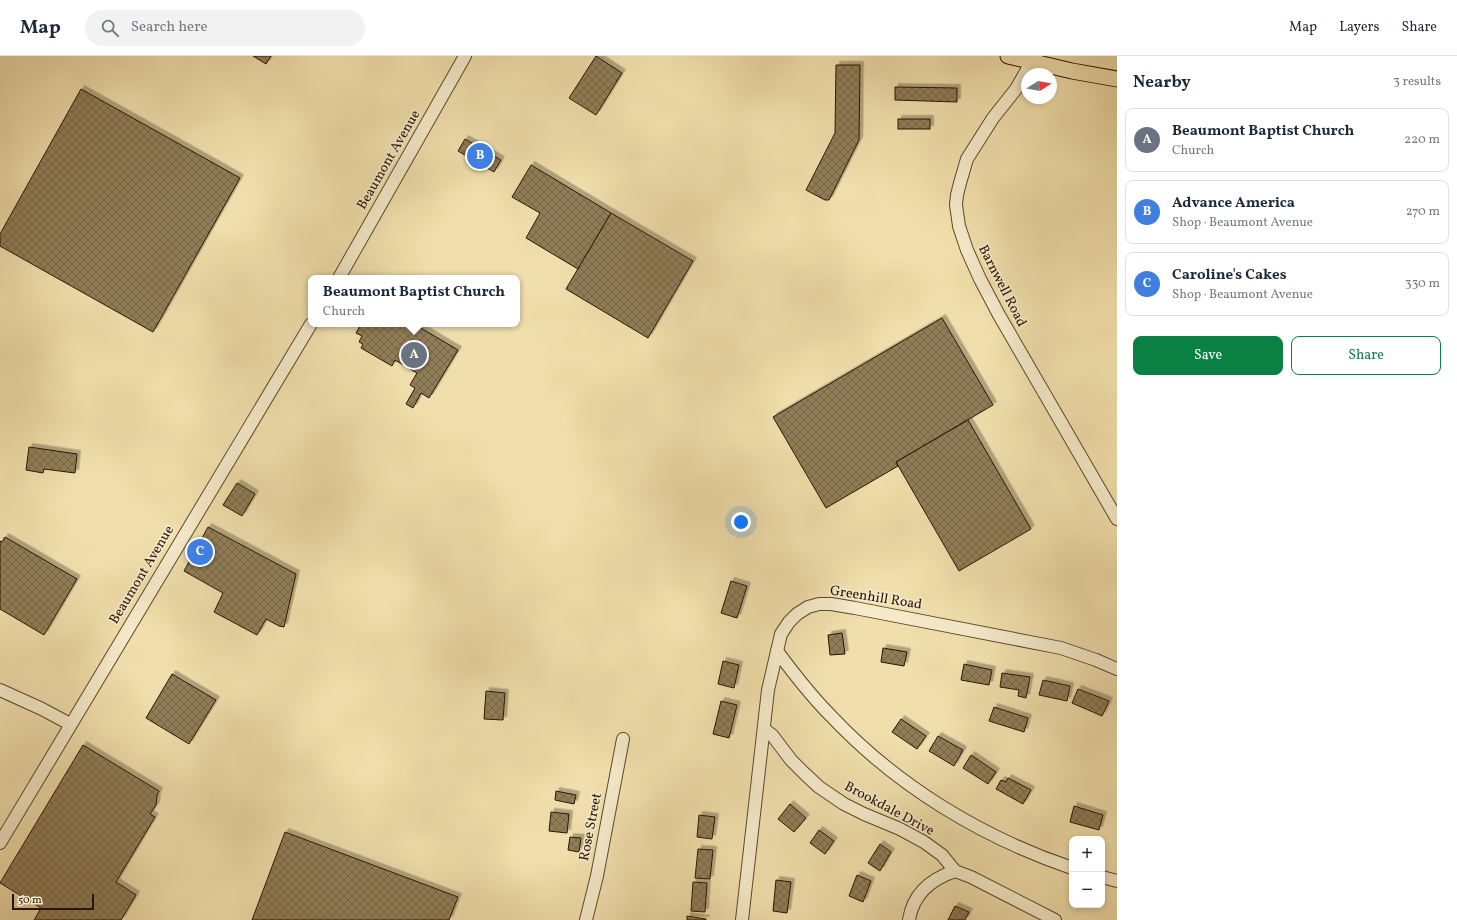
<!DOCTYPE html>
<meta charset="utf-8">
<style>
:root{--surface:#fff;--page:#f2f2f3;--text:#1f2937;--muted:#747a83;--line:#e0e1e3;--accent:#0b8043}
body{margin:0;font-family:Vollkorn,serif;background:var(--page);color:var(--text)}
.controls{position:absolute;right:12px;bottom:12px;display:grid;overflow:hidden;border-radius:8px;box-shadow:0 2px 6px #0003}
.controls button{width:36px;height:36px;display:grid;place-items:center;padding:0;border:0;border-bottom:1px solid var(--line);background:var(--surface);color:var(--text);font:20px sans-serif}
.compass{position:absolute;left:1021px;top:12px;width:36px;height:36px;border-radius:50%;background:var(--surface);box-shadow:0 2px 6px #0003;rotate:79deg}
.scale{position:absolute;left:12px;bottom:10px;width:82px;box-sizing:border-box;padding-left:4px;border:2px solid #291500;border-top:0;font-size:11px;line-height:14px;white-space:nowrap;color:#291500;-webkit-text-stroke:3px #f5eac9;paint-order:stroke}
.you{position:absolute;left:741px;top:466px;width:14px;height:14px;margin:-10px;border:3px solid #fff;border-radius:50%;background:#1a73e8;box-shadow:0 0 0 6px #1a73e833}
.badge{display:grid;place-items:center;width:26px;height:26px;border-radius:50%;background:var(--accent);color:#fff;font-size:13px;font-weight:700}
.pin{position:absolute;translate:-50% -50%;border:2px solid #fff;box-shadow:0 1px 4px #0006}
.popup{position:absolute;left:308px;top:219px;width:212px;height:52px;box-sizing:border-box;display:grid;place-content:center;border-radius:8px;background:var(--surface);filter:drop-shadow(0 1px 3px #0005);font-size:13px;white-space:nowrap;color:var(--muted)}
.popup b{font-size:15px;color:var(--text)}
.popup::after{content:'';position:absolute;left:50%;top:100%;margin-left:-8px;border:8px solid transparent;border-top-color:var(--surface)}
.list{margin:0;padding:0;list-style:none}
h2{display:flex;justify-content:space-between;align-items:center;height:52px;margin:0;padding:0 16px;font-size:17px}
h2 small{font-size:13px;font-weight:400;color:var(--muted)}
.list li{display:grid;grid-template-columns:26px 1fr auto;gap:12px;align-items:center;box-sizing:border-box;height:64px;margin:0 8px 8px;padding:0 8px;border:1px solid var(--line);border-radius:8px}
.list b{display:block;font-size:15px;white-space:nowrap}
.list p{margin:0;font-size:13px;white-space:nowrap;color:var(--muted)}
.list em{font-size:13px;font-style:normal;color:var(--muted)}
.actions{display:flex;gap:8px;padding:12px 16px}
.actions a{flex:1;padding:9px 0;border:1px solid var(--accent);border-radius:8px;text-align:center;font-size:14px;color:var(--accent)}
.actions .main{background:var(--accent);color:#fff}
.icon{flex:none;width:22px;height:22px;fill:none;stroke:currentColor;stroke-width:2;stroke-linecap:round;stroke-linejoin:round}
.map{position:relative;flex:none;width:1117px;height:864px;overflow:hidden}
header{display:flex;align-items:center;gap:24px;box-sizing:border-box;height:56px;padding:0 20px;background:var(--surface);border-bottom:1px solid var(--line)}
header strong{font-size:19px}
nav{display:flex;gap:22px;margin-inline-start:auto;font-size:14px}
.search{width:280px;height:36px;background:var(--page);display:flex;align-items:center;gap:10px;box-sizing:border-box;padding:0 14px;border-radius:22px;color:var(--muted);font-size:15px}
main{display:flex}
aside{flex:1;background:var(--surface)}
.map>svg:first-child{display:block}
.building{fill:url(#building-cross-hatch);stroke:#291500;filter:url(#shadow)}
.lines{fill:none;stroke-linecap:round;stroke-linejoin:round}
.minor-casing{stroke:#5b482b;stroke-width:14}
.major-casing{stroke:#291500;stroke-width:17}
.minor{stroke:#f5eac9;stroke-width:12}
.major{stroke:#f0dfac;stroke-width:15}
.labels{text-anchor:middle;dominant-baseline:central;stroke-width:3.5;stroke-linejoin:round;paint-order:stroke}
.street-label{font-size:14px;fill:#291500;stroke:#f5eac9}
</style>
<header>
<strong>Map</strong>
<div class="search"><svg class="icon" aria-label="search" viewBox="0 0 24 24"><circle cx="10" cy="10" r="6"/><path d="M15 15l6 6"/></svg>Search here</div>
<nav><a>Map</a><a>Layers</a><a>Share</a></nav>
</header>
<main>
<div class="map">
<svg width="1117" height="864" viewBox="0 0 1117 864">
<defs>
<pattern id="building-cross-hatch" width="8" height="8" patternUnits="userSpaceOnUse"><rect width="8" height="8" fill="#907e59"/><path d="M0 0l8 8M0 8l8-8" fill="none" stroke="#766647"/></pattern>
<filter id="shadow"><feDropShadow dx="3.5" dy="-3.5" stdDeviation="0" flood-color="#0004"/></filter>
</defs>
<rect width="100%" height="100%" fill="#f0dfac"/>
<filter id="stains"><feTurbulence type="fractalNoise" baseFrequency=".005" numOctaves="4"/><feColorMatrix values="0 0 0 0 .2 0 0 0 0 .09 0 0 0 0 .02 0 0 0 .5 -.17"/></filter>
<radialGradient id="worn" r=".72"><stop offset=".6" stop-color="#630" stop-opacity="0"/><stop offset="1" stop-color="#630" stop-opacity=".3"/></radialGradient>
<g class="building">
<polygon points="253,0 271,0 266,8"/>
<polygon points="596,0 622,17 596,59 569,42"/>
<polygon points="836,9 860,9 859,84 829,144 825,144 806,134 835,77"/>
<polygon points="895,31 957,32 957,46 895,44"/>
<polygon points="81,33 240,122 153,276 0,190 0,178"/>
<rect x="898" y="63" width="32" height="10"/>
<polygon points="465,83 501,104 494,116 458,95"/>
<polygon points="531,109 611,157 578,213 526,182 540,157 512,141"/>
<polygon points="611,157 693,205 648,282 566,233"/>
<polygon points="942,262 993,349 896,406 898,410 826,452 773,361"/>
<polygon points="361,268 414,268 458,294 429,342 421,337 413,352 406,348 415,332 410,329 417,317 395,304 392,310 361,292 363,288 359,286 362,280 356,277"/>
<polygon points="968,364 1031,473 959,515 896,406"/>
<polygon points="29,391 77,398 75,417 44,413 43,417 26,414"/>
<polygon points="237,427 255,438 242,460 223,449"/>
<polygon points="208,471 296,518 284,571 279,570 266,563 257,579 214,556 223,537 184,515"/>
<polygon points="5,481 77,523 44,579 0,553 0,485 2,486"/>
<polygon points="731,525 747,530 737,562 721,557"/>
<polygon points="842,577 845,598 830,599 828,579"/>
<polygon points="883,592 907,596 904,610 881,606"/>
<polygon points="723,605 739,609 734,632 718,628"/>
<polygon points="964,608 992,614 989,629 961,624"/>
<polygon points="1002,617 1030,621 1026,642 1018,640 1019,634 1000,631"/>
<polygon points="172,618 216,644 189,688 146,662"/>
<polygon points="1043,624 1070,630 1067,645 1039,639"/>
<polygon points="1078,633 1109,645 1102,660 1072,647"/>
<polygon points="486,635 505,637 503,664 484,663"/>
<polygon points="721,645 737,649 729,682 713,678"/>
<polygon points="994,651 1028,662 1024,676 989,665"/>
<polygon points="901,663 926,680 917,693 892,676"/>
<polygon points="938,680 963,694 954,710 929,695"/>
<polygon points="83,689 159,735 157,739 156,749 150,758 155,761 116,826 136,839 121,864 34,864 41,852 0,827"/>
<polygon points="971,699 996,716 988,728 963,712"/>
<polygon points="1008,722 1031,734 1023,748 996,733 1001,724 1006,726"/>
<polygon points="556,735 576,739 574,748 555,744"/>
<polygon points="790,748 806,762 794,776 778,763"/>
<polygon points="1074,750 1103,759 1099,774 1070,766"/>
<polygon points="551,756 569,758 567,777 549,775"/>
<polygon points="699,759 715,761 712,783 697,781"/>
<polygon points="819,774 834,785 825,798 810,787"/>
<polygon points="285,776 458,841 449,864 252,864"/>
<polygon points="570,781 581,782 579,796 568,794"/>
<polygon points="880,788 891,796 880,815 868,807"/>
<polygon points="698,793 713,794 710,823 695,822"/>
<polygon points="857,819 871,825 863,846 849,840"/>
<polygon points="776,824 791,826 787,857 773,855"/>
<polygon points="693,826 707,827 705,856 691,855"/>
<polygon points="955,850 969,856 965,864 948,864"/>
<polygon points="687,860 706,863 706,864 687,864"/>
</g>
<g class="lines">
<defs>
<g id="minor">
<polyline points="1032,5 1016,33 993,62 967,103 960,127 957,139 956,149 959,170 967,194 980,223 999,259 1117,463"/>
<polyline points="339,222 465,0"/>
<path d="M777,595C794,618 811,640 831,660C897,730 981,781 1072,812"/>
<polyline points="0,634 42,653 70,668"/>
<polyline points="764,673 772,679 791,704 805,718 819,731 844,748 864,758 900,773 924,786 942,799 955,815 971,821 1055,864"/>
<polyline points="0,787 311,268"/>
<polyline points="1102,821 1117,825"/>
<polyline points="586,864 597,820 623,683"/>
<polyline points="742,864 768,634 781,578 789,566 797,558 808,551 819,548 831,548 855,552 1061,592 1096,604 1117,613"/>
<path d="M909,864C913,838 931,823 955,815"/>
</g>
<polyline id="major" points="1008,0 1072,15 1117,23"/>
</defs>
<use href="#minor" class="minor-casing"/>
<use href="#major" class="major-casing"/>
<use href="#minor" class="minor"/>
<use href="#major" class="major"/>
</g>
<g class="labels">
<g class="street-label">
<text transform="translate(389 104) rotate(-60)">Beaumont Avenue</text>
<text transform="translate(1002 230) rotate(63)">Barnwell Road</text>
<text transform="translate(142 519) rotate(-59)">Beaumont Avenue</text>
<text transform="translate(876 542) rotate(9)">Greenhill Road</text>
<text transform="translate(889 753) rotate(28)">Brookdale Drive</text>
<text transform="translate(591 771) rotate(-79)">Rose Street</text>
</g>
</g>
<rect width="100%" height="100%" filter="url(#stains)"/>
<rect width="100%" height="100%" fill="url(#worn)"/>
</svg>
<div class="controls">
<button>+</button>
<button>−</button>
</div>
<svg class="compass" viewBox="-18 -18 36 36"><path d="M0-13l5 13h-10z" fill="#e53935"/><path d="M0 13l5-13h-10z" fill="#747a83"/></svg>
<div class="scale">50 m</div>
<div class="you"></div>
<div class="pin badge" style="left:414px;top:299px;background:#6b7280">A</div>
<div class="popup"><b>Beaumont Baptist Church</b>Church</div>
<div class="pin badge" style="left:480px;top:100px;background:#3f7fe0">B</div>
<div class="pin badge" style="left:200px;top:496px;background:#3f7fe0">C</div>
</div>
<aside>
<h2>Nearby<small>3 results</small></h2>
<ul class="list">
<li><span class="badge" style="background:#6b7280">A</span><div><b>Beaumont Baptist Church</b><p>Church</p></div><em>220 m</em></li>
<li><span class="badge" style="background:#3f7fe0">B</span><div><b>Advance America</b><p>Shop · Beaumont Avenue</p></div><em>270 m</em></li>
<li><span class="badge" style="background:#3f7fe0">C</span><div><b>Caroline's Cakes</b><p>Shop · Beaumont Avenue</p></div><em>330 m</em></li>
</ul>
<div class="actions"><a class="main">Save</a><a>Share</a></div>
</aside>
</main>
